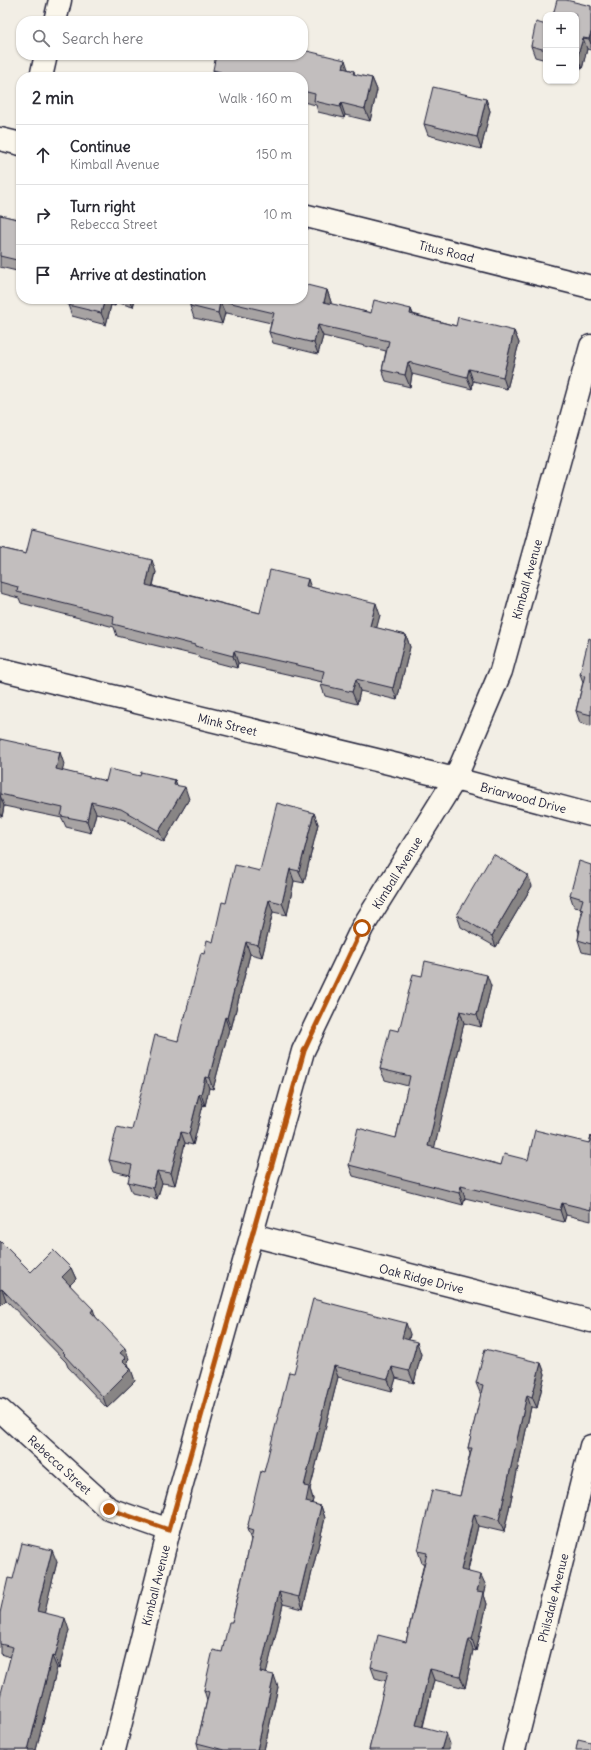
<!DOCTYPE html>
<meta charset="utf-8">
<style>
:root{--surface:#fff;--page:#f2f2f3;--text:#2b2b33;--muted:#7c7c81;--line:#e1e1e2}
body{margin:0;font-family:Delius,sans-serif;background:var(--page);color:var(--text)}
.controls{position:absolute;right:12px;top:12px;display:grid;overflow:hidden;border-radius:8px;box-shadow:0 1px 3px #0004}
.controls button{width:36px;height:36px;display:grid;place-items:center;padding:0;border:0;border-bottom:1px solid var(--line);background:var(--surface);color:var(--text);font:20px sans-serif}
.stop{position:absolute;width:12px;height:12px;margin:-9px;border:3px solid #b45309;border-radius:50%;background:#fff}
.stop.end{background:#b45309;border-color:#fff;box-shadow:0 1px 4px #0008}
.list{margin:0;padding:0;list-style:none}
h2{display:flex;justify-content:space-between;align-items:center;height:52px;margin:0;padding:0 16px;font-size:17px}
h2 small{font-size:13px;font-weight:400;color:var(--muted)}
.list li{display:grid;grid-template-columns:26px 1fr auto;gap:12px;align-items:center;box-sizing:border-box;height:60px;padding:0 16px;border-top:1px solid var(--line)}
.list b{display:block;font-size:15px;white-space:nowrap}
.list p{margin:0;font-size:13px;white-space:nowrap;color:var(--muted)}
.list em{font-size:13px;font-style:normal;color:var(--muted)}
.icon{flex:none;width:22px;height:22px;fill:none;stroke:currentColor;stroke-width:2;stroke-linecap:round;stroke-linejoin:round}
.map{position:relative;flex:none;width:591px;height:1750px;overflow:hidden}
.search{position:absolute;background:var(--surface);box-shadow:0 1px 3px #0004;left:16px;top:16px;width:292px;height:44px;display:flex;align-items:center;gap:10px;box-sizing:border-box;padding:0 14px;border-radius:16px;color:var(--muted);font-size:15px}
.panel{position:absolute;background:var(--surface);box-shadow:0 1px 3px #0004;left:16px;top:72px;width:292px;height:232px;border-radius:16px}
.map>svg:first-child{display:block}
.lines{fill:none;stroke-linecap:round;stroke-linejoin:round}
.minor-casing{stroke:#22223b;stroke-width:25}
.tertiary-casing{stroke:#22223b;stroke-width:25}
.minor{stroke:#fbf7ec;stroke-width:22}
.tertiary{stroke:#fbf7ec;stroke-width:22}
.wall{fill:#a7a3a3;stroke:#22223b}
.shaded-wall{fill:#888585;stroke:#22223b}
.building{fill:#c2bebe;stroke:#22223b}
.route{stroke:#b45309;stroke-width:5}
.labels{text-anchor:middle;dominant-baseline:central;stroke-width:3;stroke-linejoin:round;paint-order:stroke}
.street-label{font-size:12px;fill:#22223b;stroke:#fbf7ec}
</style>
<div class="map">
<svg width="591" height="1750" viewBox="0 0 591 1750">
<rect width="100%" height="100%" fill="#f2eee5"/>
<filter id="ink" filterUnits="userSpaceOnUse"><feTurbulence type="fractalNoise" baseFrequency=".025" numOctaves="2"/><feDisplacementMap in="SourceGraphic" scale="8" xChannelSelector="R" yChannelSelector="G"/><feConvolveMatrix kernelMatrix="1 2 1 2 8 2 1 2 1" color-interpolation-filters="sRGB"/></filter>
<g filter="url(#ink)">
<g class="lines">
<defs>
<g id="minor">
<polyline points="55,21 60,0"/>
<polyline points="41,77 46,55"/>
<polyline points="0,139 21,144"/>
<path id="s1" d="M303,215L591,287"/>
<path id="s2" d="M0,669L455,779L591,815"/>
<path id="s3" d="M252,1235L591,1321"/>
<path id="s4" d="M0,1410L109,1509L169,1530"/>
<path id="s5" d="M514,1750L591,1446"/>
</g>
<g id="tertiary">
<path id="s6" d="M114,1750L169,1530L303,1051L362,928L455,779L501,671L591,346"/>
</g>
</defs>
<use href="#minor" class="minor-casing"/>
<use href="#tertiary" class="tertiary-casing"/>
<use href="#minor" class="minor"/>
<use href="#tertiary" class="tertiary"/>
</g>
<g class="wall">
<polygon points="591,6 591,50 587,49 582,69 576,68 576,15"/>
<polygon points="546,25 546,60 535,57 531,46"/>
<polygon points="348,69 354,71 355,75 372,78 377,90 370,121 345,115 344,118 318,112 316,105 303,102 303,77 215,77 213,70"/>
<polygon points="486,99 490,111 481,149 428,135 424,124"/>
<polygon points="0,215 21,220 21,272 0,267"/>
<polygon points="327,290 331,302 331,304 371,313 411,309 413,314 456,326 514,331 519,343 507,389 473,381 472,389 412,374 410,387 386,381 382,370 386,351 323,336 318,354 273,343 269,332 271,323 227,313 225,313 222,324 194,318 190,306 191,299"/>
<polygon points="70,299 135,299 133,307 116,302 115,306 111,305 106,325 72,316 68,305"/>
<polygon points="0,548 26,554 156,572 153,586 260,613 311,587 380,615 376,628 406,635 410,647 397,700 360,691 357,704 325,696 321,685 322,682 238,663 237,668 199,658 199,656 117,636 114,627 21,603 19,598 0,593"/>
<polygon points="591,639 591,726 580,723 576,711 583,682 580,674"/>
<polygon points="0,739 64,764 62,771 106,781 140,776 175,780 177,786 189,799 164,842 125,820 96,813 91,833 66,827 62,818 4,806 2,817 0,816"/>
<polygon points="314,813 318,824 304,883 294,881 287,915 273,912 262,957 250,954 231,1029 229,1029 213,1089 209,1088 205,1106 203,1105 193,1145 185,1143 175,1185 162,1183 157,1199 132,1193 128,1182 130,1175 113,1171 109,1160 132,1130 178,1041 185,1017 204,954 213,942 226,903 260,871"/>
<polygon points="591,865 591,954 582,952 578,940 579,933 578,930 582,914 580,908 574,907 570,895"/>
<polygon points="532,886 496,947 461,927 457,915"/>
<polygon points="422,976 491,986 481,1027 464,1023 434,1148 501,1165 528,1160 589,1143 591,1136 591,1221 566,1215 564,1222 465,1198 463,1205 353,1176 349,1165 396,1138 408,1086 385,1080 380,1069 399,1031"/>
<polygon points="0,1241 31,1272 71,1268 76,1279 70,1285 96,1317 129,1359 127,1361 135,1381 107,1408 68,1367 66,1362 6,1300 1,1305 0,1304"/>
<polygon points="410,1334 409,1340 421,1354 414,1383 396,1378 392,1391 338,1377 310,1489 313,1499 312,1504 321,1506 325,1518 303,1609 283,1604 266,1673 278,1687 264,1750 199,1750 197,1743 207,1700 204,1690 222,1652 232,1622 251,1540 247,1529 294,1373"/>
<polygon points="541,1363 545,1374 537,1408 531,1407 504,1532 478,1526 468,1571 486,1586 484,1595 487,1604 476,1651 473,1650 465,1688 434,1680 423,1727 450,1744 369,1750 386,1681 375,1678 371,1667 406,1642 424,1563 422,1563 418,1551 460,1496 470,1454 468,1448 481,1395 476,1383"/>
<polygon points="57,1562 44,1613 69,1630 59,1669 57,1668 36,1750 0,1750 10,1657 0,1654 0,1613 13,1579"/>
</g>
<g class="shaded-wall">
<polygon points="591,32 591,44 589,39"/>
<polygon points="583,38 587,49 582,69 577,58"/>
<polygon points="345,60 349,72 343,68"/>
<polygon points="372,78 377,90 370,121 365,109"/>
<polygon points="486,99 490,111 481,149 477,137"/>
<polygon points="341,103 345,115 344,118 340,107"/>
<polygon points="327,290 331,302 328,314 324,302"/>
<polygon points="105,299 109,299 111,305 106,325 101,313"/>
<polygon points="113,299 115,299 116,302 115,306"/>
<polygon points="130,299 135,299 133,307"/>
<polygon points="220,302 225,313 222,324 218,313"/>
<polygon points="411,309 415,321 410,314"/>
<polygon points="318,325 323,336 318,354 314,343"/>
<polygon points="514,331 519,343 507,389 503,377"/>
<polygon points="408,362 412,374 410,387 405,375"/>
<polygon points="469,369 473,381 472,389 467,377"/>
<polygon points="152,560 156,572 150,596 146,585"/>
<polygon points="308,579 312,591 306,586"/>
<polygon points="376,603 380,615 374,638 370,626"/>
<polygon points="406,635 410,647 397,700 393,688"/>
<polygon points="234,651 238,663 237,668 233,656"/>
<polygon points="356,679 360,691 357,704 352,692"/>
<polygon points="60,752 64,764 60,781 56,769"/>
<polygon points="175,780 180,792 174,785"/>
<polygon points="185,787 189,799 164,842 159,831"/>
<polygon points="0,795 4,806 2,817 0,812"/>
<polygon points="91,802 96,813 91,833 87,821"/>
<polygon points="314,813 318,824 304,883 299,871"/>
<polygon points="290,869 294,881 287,915 282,903"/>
<polygon points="528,875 532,886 496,947 492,936"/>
<polygon points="269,900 273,912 262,957 258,945"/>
<polygon points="246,942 250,954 231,1029 227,1018"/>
<polygon points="487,975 491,986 481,1027 477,1015"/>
<polygon points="460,1011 464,1023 432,1158 428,1146"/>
<polygon points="225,1017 229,1029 213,1089 209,1078"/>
<polygon points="205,1077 209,1088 205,1106 201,1094"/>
<polygon points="199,1094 203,1105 193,1145 189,1134"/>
<polygon points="181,1132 185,1143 175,1185 171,1173"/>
<polygon points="157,1171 162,1183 157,1199 153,1188"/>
<polygon points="461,1186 465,1198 463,1205 459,1193"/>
<polygon points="562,1203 566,1215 564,1222 560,1210"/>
<polygon points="71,1268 76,1279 66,1289 62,1277"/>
<polygon points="2,1289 6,1300 1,1305 0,1302 0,1290"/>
<polygon points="93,1309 97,1321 91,1312"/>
<polygon points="406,1323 410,1334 406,1350 402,1338"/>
<polygon points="417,1342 421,1354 414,1383 409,1371"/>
<polygon points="125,1348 129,1359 127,1361 130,1370 127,1373 120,1353"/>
<polygon points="541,1363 545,1374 537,1408 532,1397"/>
<polygon points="334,1366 338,1377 310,1489 313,1499 310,1514 306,1502 304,1486"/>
<polygon points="392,1367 396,1378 392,1391 388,1379"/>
<polygon points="131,1369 135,1381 107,1408 103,1397"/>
<polygon points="527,1395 531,1407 504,1532 499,1520"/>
<polygon points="321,1506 325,1518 303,1609 299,1597"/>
<polygon points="474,1514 478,1526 465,1581 461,1570"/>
<polygon points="52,1550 57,1562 42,1623 37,1611"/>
<polygon points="481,1575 486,1586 484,1595 487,1604 476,1651 472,1639 477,1591"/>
<polygon points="279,1592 283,1604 264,1683 260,1672"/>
<polygon points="65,1618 69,1630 59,1669 55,1657"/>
<polygon points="469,1639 473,1650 465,1688 460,1676"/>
<polygon points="52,1656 57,1668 36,1750 28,1750"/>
<polygon points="430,1669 434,1680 420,1737 416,1725"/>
<polygon points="274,1675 278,1687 264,1750 257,1750"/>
<polygon points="446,1733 450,1744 449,1750 441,1750"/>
</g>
<g class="building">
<polygon points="557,0 566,0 591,6 591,32 589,39 583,38 577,58 576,57 576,15 553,15"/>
<polygon points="536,22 546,25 546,50 531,46"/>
<polygon points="303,50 345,60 343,68 354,71 353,74 372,78 365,109 341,103 340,107 314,101 315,94 303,91 303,77 220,77 221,72 213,70 216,55 303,55"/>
<polygon points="433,87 486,99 477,137 424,124"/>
<polygon points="0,215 21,220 21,261 0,256"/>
<polygon points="303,284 327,290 324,302 371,313 374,300 411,309 410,314 456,326 458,317 514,331 503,377 469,369 467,377 408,362 405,375 382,370 389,341 318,325 314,343 269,332 274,313 223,301 220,302 218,313 190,306 191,299 303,299"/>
<polygon points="70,299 105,299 101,313 68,305"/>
<polygon points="32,530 152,560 146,585 260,613 270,570 308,579 306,586 376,603 370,626 406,635 393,688 356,679 352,692 321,685 324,671 234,651 233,656 195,646 195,645 113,624 114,616 17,592 18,587 0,582 0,548 26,554"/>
<polygon points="589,638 591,639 591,715 576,711 585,675 580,674"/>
<polygon points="0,739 60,752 56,769 106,781 109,769 140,776 141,772 175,780 174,785 185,787 159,831 121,809 91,802 87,821 61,816 63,808 0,794"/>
<polygon points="277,803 314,813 299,871 290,869 282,903 269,900 258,945 246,942 227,1018 225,1017 209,1078 205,1077 201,1094 199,1094 189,1134 181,1132 171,1173 157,1171 153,1188 128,1182 132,1165 109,1160 117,1127 132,1130 155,1035 178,1041 184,1017 185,1017 201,953 204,954 207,940 213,942 222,902 226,903 235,865 260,871"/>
<polygon points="493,854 528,875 492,936 457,915"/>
<polygon points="579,861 591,865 591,944 578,940 580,930 578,930 583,910 580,909 583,899 570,895"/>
<polygon points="425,961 487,975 477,1015 460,1011 428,1146 501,1165 504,1154 528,1160 535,1130 589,1143 591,1136 591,1210 562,1203 560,1210 461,1186 459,1193 349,1165 358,1128 396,1138 410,1076 380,1069 390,1029 399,1031 413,974 422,976"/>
<polygon points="0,1241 31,1272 53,1250 71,1268 62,1277 93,1309 91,1312 125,1348 120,1353 126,1358 123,1361 131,1369 103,1397 64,1355 65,1354 2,1289 0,1290"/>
<polygon points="313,1299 406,1323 402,1338 417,1342 409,1371 392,1367 388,1379 334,1366 304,1486 309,1487 306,1502 321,1506 299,1597 279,1592 260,1672 274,1675 257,1750 224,1750 197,1743 209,1692 204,1690 213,1650 222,1652 229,1622 232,1622 253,1531 247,1529 261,1471 264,1472 289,1372 294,1373"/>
<polygon points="485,1349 541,1363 532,1397 527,1395 499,1520 474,1514 461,1570 481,1575 477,1591 483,1592 472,1639 469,1639 460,1676 430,1669 416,1725 446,1733 441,1750 369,1750 388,1671 371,1667 378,1635 406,1642 427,1553 418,1551 432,1490 460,1496 472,1448 468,1448 483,1385 476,1383"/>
<polygon points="22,1543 52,1550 37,1611 65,1618 55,1657 52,1656 28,1750 0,1750 0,1697 13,1647 0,1644 0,1613 8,1578 13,1579"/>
<polygon points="578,1739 591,1742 591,1750 576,1750"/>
</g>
</g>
<g class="lines" filter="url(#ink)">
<polyline class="route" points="109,1509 169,1530 304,1051 362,928"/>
</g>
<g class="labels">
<g class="street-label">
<text stroke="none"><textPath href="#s1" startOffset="148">Titus Road</textPath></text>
<text stroke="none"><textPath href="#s6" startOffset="1249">Kimball Avenue</textPath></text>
<text stroke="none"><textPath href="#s2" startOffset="234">Mink Street</textPath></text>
<text stroke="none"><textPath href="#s2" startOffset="539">Briarwood Drive</textPath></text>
<text stroke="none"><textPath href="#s6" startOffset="926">Kimball Avenue</textPath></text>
<text stroke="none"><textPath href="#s3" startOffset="175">Oak Ridge Drive</textPath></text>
<text stroke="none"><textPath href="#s4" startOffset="81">Rebecca Street</textPath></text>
<text stroke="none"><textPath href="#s6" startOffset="170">Kimball Avenue</textPath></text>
<text stroke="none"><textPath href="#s5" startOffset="157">Philsdale Avenue</textPath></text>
</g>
</g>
</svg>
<div class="controls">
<button>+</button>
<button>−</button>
</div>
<div class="stop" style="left:362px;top:928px"></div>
<div class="stop end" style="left:109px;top:1509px"></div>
<div class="search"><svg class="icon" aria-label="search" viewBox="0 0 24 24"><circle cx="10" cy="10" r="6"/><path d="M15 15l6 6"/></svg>Search here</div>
<section class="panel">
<h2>2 min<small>Walk · 160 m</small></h2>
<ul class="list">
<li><svg class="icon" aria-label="ahead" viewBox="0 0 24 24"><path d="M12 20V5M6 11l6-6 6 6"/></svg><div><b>Continue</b><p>Kimball Avenue</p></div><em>150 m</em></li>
<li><svg class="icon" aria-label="right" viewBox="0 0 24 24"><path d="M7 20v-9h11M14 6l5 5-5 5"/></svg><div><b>Turn right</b><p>Rebecca Street</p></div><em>10 m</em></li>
<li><svg class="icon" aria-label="arrive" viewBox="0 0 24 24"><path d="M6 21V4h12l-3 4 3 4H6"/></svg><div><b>Arrive at destination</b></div></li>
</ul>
</section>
</div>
